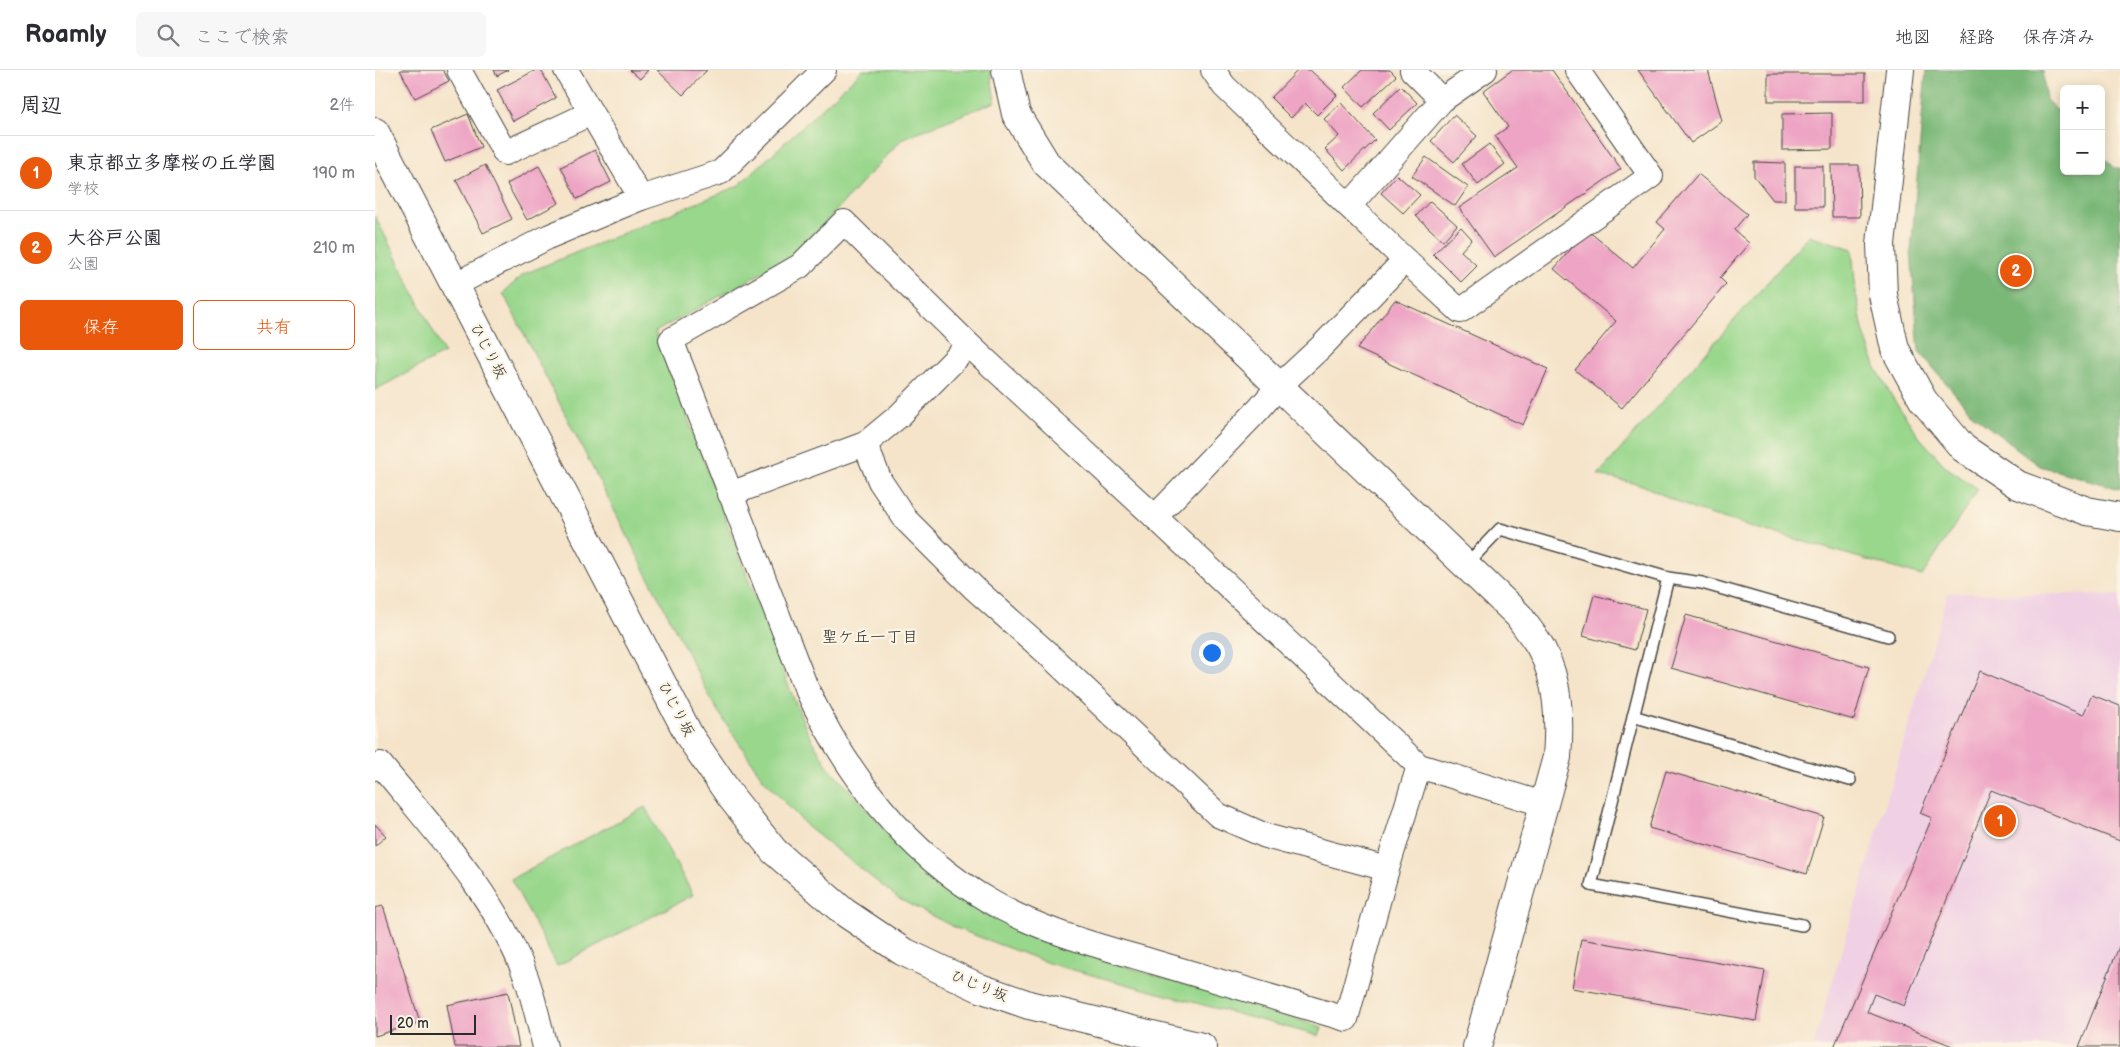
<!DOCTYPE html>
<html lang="ja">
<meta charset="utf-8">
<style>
:root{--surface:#fff;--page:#f7f7f7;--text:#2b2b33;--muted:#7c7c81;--line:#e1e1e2;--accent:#ea580c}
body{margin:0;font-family:"Balsamiq Sans","Klee One",sans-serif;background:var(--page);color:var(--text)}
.controls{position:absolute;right:15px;top:15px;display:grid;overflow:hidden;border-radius:8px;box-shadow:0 2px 12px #0003}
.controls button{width:45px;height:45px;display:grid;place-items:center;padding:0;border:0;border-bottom:1px solid var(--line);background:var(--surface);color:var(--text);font:25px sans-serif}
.scale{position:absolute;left:15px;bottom:12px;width:86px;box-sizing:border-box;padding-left:5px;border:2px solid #2b2b2b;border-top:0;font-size:14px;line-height:18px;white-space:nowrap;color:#2b2b2b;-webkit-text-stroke:4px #fcf5e5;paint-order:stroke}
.you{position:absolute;left:836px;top:582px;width:18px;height:18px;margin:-12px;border:4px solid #fff;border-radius:50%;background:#1a73e8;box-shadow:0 0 0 8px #1a73e833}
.badge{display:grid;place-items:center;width:32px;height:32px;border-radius:50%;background:var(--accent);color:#fff;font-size:16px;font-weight:700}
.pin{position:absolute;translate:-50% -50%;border:2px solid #fff;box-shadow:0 1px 5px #0006}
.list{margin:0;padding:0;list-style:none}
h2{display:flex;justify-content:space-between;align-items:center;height:65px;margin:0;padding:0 20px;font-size:21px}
h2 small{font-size:16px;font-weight:400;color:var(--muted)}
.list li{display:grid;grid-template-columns:32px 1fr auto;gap:15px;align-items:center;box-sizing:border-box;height:75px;padding:0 20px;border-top:1px solid var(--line)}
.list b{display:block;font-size:19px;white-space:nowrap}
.list p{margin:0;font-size:16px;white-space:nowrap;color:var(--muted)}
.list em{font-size:16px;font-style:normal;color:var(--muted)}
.actions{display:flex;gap:10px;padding:15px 20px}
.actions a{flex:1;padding:11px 0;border:1px solid var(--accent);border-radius:8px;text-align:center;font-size:18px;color:var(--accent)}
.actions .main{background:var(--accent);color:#fff}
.icon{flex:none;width:28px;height:28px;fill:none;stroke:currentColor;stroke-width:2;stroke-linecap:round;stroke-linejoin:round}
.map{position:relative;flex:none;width:1745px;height:977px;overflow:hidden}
header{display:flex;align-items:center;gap:30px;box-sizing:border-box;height:70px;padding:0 25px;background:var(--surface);border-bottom:1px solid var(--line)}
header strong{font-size:24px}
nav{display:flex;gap:28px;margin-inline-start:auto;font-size:18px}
.search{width:350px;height:45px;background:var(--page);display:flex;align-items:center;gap:12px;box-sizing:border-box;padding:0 18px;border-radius:8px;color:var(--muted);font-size:19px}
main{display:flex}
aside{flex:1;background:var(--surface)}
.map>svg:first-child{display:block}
.built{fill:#f0d0e4}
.green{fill:#99d78c;stroke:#62815c}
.forest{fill:#7ab878;stroke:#527252}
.building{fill:#eea5c5}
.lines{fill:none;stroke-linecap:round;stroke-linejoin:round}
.service-casing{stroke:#494743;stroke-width:14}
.minor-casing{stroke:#494743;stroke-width:26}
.tertiary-casing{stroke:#494743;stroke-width:30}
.service{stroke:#fff;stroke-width:11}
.minor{stroke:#fff;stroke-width:24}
.tertiary{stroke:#fff;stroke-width:28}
.labels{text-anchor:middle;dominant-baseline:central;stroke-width:4.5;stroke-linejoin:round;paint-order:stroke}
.street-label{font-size:15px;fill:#2b2b2b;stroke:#fcf5e5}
.neighbourhood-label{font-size:16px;fill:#2b2b2b;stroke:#fcf5e5}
</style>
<header>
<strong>Roamly</strong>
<div class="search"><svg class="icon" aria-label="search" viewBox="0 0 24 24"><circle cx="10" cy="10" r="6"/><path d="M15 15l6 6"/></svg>ここで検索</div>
<nav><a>地図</a><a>経路</a><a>保存済み</a></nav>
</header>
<main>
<aside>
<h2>周辺<small>2件</small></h2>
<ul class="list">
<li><span class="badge">1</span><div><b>東京都立多摩桜の丘学園</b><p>学校</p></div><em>190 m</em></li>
<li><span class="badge">2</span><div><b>大谷戸公園</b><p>公園</p></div><em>210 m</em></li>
</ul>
<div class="actions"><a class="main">保存</a><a>共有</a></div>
</aside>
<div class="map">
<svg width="1745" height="977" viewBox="0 0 1745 977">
<rect width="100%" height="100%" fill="#fcf5e5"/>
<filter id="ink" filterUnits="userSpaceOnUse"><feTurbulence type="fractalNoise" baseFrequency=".02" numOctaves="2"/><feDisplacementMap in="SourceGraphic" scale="10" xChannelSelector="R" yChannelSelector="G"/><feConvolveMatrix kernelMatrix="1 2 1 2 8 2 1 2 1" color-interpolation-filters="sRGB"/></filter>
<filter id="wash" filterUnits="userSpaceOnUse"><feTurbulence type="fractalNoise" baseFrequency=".0096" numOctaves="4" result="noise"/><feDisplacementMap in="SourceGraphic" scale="20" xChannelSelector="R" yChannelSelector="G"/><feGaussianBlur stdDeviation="1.12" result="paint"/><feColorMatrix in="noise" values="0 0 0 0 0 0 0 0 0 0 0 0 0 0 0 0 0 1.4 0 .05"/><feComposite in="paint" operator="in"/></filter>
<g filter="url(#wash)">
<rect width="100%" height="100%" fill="#f5e4ca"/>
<polygon class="built" points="1573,523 1745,525 1745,977 1438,977"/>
<g class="green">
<polygon points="488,0 615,0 620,32 528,68 421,184 280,262 416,622 432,661 452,695 532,784 563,808 708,883 947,957 944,966 676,894 583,859 524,829 433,757 388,709 339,635 128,223 149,204 363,116"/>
<polygon points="0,146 69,283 0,320"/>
<polygon points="1434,165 1477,179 1481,223 1488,260 1500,296 1519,330 1545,368 1571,397 1603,419 1547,506 1320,440 1267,415 1223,405"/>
<polygon points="270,737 318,825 182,896 136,809"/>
</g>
<polygon class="forest" points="1551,0 1668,0 1671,30 1689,47 1689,101 1726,101 1726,84 1740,98 1745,98 1745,419 1665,396 1599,346 1544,281 1536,181"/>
<g id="blocks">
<g class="building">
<polygon points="25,0 68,0 74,11 40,28"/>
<polygon points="119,0 133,0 122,6"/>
<polygon points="161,0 166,0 181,28 138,51 122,20"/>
<polygon points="255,0 273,0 265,9"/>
<polygon points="282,0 332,0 308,25"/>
<polygon points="923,0 935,0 962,25 942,45 930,33 916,48 896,28"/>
<polygon points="987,0 1015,0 1021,6 988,37 969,17"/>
<polygon points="1137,0 1177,0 1246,99 1119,187 1084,138 1143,98 1120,66 1133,57 1108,21"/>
<polygon points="1263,0 1333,0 1347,51 1316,73"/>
<rect x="1393" y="4" width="97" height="27"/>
<polygon points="1026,16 1042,33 1014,60 998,43"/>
<polygon points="966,33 1000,70 969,100 950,79 964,66 949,49"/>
<polygon points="1457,43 1457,79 1407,80 1407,44"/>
<polygon points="93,44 106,77 70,92 56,60"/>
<polygon points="1079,45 1102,66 1079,92 1056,71"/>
<polygon points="1114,74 1130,94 1103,115 1087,94"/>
<polygon points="220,80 236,112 202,129 186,97"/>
<polygon points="1051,87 1093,117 1080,136 1037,106"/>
<polygon points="1379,92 1410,93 1410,130 1398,130 1379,106"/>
<polygon points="110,95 137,149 108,163 81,110"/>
<polygon points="1456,95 1484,95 1485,147 1457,147"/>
<polygon points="164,96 184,133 152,150 132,114"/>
<rect x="1420" y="96" width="28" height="41"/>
<polygon points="1323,104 1372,144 1359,160 1374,173 1345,208 1351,214 1247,338 1200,300 1241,251 1179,199 1212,160 1258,198 1290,159 1282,152"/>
<polygon points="1022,105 1045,125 1028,143 1006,123"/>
<polygon points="1055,131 1082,155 1068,171 1041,146"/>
<polygon points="1086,157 1097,169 1086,181 1102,196 1086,212 1058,184"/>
<polygon points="1020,230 1173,299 1148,355 982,279"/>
<polygon points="1219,525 1271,539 1260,580 1208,566"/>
<polygon points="1311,545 1494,597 1479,650 1296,598"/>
<polygon points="1605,601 1708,645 1717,625 1745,636 1745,771 1616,720 1529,936 1499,924 1492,942 1580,977 1459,977 1557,748 1545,743"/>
<polygon points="1291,701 1449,747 1432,804 1274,758"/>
<polygon points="0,754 11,766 0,776"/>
<polygon points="8,836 45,952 0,966 0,838"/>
<polygon points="1206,869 1390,901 1381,951 1197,918"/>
<polygon points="1745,874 1745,977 1704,977"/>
<polygon points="133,922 144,977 80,977 72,935"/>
</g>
</g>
</g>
<g filter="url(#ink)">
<use href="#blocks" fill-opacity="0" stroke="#494743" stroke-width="1"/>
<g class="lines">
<defs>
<g id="service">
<polyline points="1090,496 1125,459 1293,508 1327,513 1513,566"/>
<polyline points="1293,508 1216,815 1427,855"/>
<polyline points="1258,646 1475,710"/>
</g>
<g id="minor">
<polyline points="84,0 130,83 216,43"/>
<polyline points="191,0 266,128"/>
<polyline points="838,0 849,16 1030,190 1085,241 1276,106 1202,0"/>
<polyline points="1037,0 1067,30"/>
<polyline points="974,136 1067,30 1110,0"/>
<polyline points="79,215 175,166 266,128 346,102 449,0"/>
<polyline points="490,374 505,411 531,450 599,518 672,583 843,745 891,766 1012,799"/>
<polyline points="355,424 490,374 525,345 594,275"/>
<polyline points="780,447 884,339 903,317 946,277 1030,190"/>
<path d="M1044,696L1012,799L971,949C907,930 843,911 779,892C724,876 666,861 616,832C531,783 470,703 430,615L296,270L425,196L469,152L594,275L780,447L1044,696L1168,734"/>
<path d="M0,698L5,694C59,760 121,826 151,907C159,929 164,954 170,977"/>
</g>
<g id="tertiary">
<path d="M631,0L641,44L671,93L1144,546C1151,557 1160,567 1166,578C1184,612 1185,650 1182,687L1102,977"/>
<polyline points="1525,0 1506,174 1508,225 1520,279 1548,330 1588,378 1643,415 1712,441 1745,447"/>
<polyline points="0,62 315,667 356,727 399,781 469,842 527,881 605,918 654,935 827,977"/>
</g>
</defs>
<use href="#service" class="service-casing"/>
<use href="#minor" class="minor-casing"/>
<use href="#tertiary" class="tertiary-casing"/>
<use href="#service" class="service"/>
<use href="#minor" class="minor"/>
<use href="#tertiary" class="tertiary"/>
</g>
</g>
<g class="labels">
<g class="street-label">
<text transform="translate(113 281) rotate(62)">ひじり坂</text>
<text transform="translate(301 639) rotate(62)">ひじり坂</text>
<text transform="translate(604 916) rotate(22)">ひじり坂</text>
</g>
<g class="neighbourhood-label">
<text x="495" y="567">聖ケ丘一丁目</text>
</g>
</g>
</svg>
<div class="controls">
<button>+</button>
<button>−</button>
</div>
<div class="scale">20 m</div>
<div class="you"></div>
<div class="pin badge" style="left:1625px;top:751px">1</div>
<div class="pin badge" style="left:1641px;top:201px">2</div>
</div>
</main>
